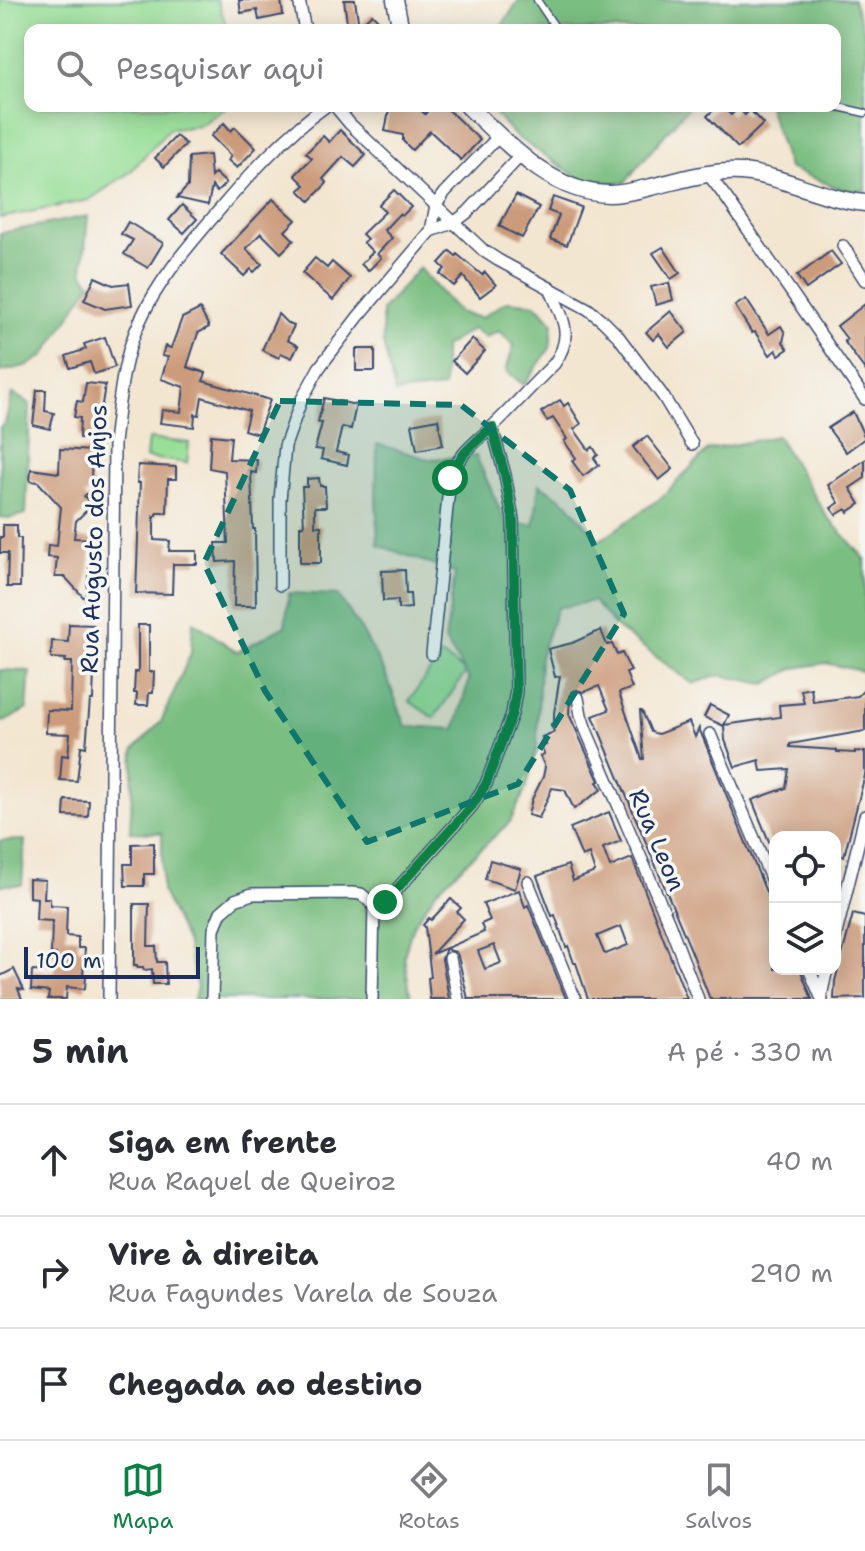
<!DOCTYPE html>
<html lang="pt">
<meta charset="utf-8">
<style>
:root{--surface:#fff;--page:#f2f2f3;--text:#2b2b33;--muted:#7c7c81;--line:#e1e1e2;--accent:#0b8043}
body{margin:0;font-family:"Shantell Sans",sans-serif;background:var(--page);color:var(--text)}
.controls{position:absolute;right:24px;bottom:24px;display:grid;overflow:hidden;border-radius:16px;box-shadow:0 4px 20px #0003}
.controls button{width:72px;height:72px;display:grid;place-items:center;padding:0;border:0;border-bottom:2px solid var(--line);background:var(--surface);color:var(--text);font:40px sans-serif}
.scale{position:absolute;left:24px;bottom:20px;width:176px;box-sizing:border-box;padding-left:8px;border:4px solid #1b2f5e;border-top:0;font-size:22px;line-height:28px;white-space:nowrap;color:#1b2f5e;-webkit-text-stroke:6px #f6f6f2;paint-order:stroke}
.stop{position:absolute;width:24px;height:24px;margin:-18px;border:6px solid #0b8043;border-radius:50%;background:#fff}
.stop.end{background:#0b8043;border-color:#fff;box-shadow:0 2px 8px #0008}
.list{margin:0;padding:0;list-style:none}
h2{display:flex;justify-content:space-between;align-items:center;height:104px;margin:0;padding:0 32px;font-size:34px}
h2 small{font-size:26px;font-weight:400;color:var(--muted)}
.list li{display:grid;grid-template-columns:52px 1fr auto;gap:24px;align-items:center;box-sizing:border-box;height:112px;padding:0 32px;border-top:2px solid var(--line)}
.list b{display:block;font-size:30px;white-space:nowrap}
.list p{margin:0;font-size:26px;white-space:nowrap;color:var(--muted)}
.list em{font-size:26px;font-style:normal;color:var(--muted)}
.icon{flex:none;width:44px;height:44px;fill:none;stroke:currentColor;stroke-width:2;stroke-linecap:round;stroke-linejoin:round}
.map{position:relative;flex:none;width:865px;height:999px;overflow:hidden}
.search{position:absolute;background:var(--surface);box-shadow:0 4px 20px #0003;left:24px;right:24px;top:24px;height:88px;display:flex;align-items:center;gap:20px;box-sizing:border-box;padding:0 28px;border-radius:16px;color:var(--muted);font-size:30px}
.sheet{height:440px;background:var(--surface)}
nav{display:flex;justify-content:space-around;align-items:center;box-sizing:border-box;height:112px;border-top:2px solid var(--line);background:var(--surface);font-size:22px;color:var(--muted)}
nav a{display:grid;justify-items:center;gap:4px}
nav .on{color:var(--accent)}
.map>svg:first-child{display:block}
.green{fill:#99df99;stroke:#5a877c;stroke-width:2}
.forest{fill:#7abe81;stroke:#4a7670;stroke-width:2}
.building{fill:#cc9b7c;fill-rule:evenodd}
.lines{fill:none;stroke-linecap:round;stroke-linejoin:round}
.lane-casing{stroke:#3b4a6f;stroke-width:9}
.street-casing{stroke:#3b4a6f;stroke-width:14}
.secondary-casing{stroke:#3b4a6f;stroke-width:19}
.lane{stroke:#fff;stroke-width:6}
.street{stroke:#fff;stroke-width:11}
.secondary{stroke:#fff;stroke-width:16}
.route{stroke:#0b8043;stroke-width:10}
.marked{fill:#0f766e;fill-opacity:0.2;stroke:#0f766e;stroke-width:6;stroke-dasharray:16 10;stroke-linejoin:round}
.labels{text-anchor:middle;dominant-baseline:central;stroke-width:7;stroke-linejoin:round;paint-order:stroke}
.street-label{font-size:24px;fill:#1b2f5e;stroke:#f6f6f2}
</style>
<div class="map">
<svg width="865" height="999" viewBox="0 0 865 999">
<rect width="100%" height="100%" fill="#f6f6f2"/>
<filter id="ink" filterUnits="userSpaceOnUse"><feTurbulence type="fractalNoise" baseFrequency=".0125" numOctaves="2"/><feDisplacementMap in="SourceGraphic" scale="16" xChannelSelector="R" yChannelSelector="G"/><feConvolveMatrix kernelMatrix="1 2 1 2 8 2 1 2 1" color-interpolation-filters="sRGB"/></filter>
<filter id="wash" filterUnits="userSpaceOnUse"><feTurbulence type="fractalNoise" baseFrequency=".006" numOctaves="4" result="noise"/><feDisplacementMap in="SourceGraphic" scale="32" xChannelSelector="R" yChannelSelector="G"/><feGaussianBlur stdDeviation="1.8" result="paint"/><feColorMatrix in="noise" values="0 0 0 0 0 0 0 0 0 0 0 0 0 0 0 0 0 1.4 0 .05"/><feComposite in="paint" operator="in"/></filter>
<g filter="url(#wash)">
<rect width="100%" height="100%" fill="#f3e6d1"/>
<g class="green">
<polygon points="0,0 217,0 228,30 30,30 30,106 228,106 199,126 169,129 130,172 89,200 0,218"/>
<polygon points="148,439 189,443 187,463 146,458"/>
<polygon points="441,655 466,672 434,718 409,701"/>
</g>
<g class="forest">
<polygon points="519,0 853,0 865,34 865,191 843,190 788,168 768,106 835,106 835,30 499,30"/>
<polygon points="488,106 689,106 624,183 585,182 515,136"/>
<polygon points="88,216 83,272 91,283 45,355 29,365 0,372 0,233"/>
<polygon points="419,268 458,312 481,318 507,301 536,304 553,323 550,348 524,385 506,371 514,345 499,331 486,337 473,329 444,347 444,388 395,393 383,343 382,310"/>
<polygon points="12,393 30,404 26,514 9,518 0,517 0,427 5,424"/>
<polygon points="777,436 828,518 865,559 865,672 826,663 795,668 765,684 720,675 693,684 616,627 593,601 557,608 540,657 537,746 526,789 510,822 437,890 413,925 404,956 411,999 194,999 197,986 186,941 162,892 162,833 130,832 134,750 161,722 191,653 193,621 237,652 285,626 289,593 338,595 362,631 385,673 406,726 455,729 469,679 445,641 455,573 378,545 376,497 377,444 429,459 476,456 506,523 534,525 539,484 568,503 599,541 661,498 708,450"/>
<polygon points="0,670 30,671 27,709 6,721 0,722"/>
<polygon points="25,840 22,885 0,885 0,841"/>
</g>
<g id="blocks">
<g class="building">
<polygon points="239,0 281,0 283,15 259,20 257,10 241,13"/>
<polygon points="344,0 355,0 359,26 372,14 380,22 375,26 378,30 355,30 357,28 351,27 347,23"/>
<polygon points="390,106 416,106 425,114 432,106 444,106 480,140 461,160 430,131 412,150 403,141 403,135 385,131"/>
<polygon points="718,106 722,106 731,115 738,108 745,115 750,110 763,124 738,148 707,116"/>
<polygon points="224,123 231,131 235,127 256,148 237,168 228,160 231,156 211,136"/>
<polygon points="340,130 366,155 355,167 343,157 323,179 327,183 310,201 299,190 305,185 295,175 312,158 306,153 323,136 329,142"/>
<polygon points="176,136 186,144 164,167 155,158"/>
<polygon points="209,155 211,177 215,173 226,183 217,192 212,186 208,205 177,198 188,186 189,157"/>
<polygon points="394,190 411,207 402,216 399,214 384,230 392,238 377,254 381,258 368,271 361,264 373,252 363,242 367,239 362,234 385,212 379,205"/>
<polygon points="516,195 539,207 522,238 499,226"/>
<polygon points="553,197 581,207 567,245 550,239 559,215 548,211"/>
<polygon points="273,199 296,220 285,231 294,240 281,253 261,233 246,249 262,264 254,272 251,269 244,276 221,254"/>
<polygon points="182,205 197,219 184,233 169,220"/>
<polygon points="128,222 163,243 148,268 124,254 133,240 121,234"/>
<polygon points="663,247 680,273 671,279 653,253"/>
<polygon points="450,251 456,256 457,254 482,275 485,272 496,285 480,297 463,276 454,286 440,274 445,269 439,263"/>
<polygon points="831,251 841,264 806,289 797,276"/>
<polygon points="315,258 327,268 332,262 350,278 333,300 302,273"/>
<polygon points="95,277 113,285 129,283 132,305 105,309 84,300"/>
<polygon points="669,283 673,300 656,305 651,287"/>
<polygon points="746,299 769,334 781,326 785,333 783,342 788,349 779,355 776,350 770,355 755,332 752,333 735,306"/>
<polygon points="865,304 865,370 844,341 847,339 837,326"/>
<polygon points="200,309 209,327 198,333 187,367 206,373 203,381 270,400 258,434 244,430 249,411 202,397 199,415 195,414 194,427 160,423 162,410 181,412 184,387 161,379 168,357 162,356 165,346 171,348 182,318"/>
<polygon points="671,311 687,332 669,347 659,334 653,340 646,332"/>
<polygon points="278,314 287,323 294,326 287,340 298,346 292,358 281,353 279,358 262,350"/>
<polygon points="105,337 115,367 94,374 90,362 70,368 66,356 86,349 84,344"/>
<polygon points="472,339 485,351 465,373 452,361"/>
<rect x="356" y="349" width="19" height="22"/>
<polygon points="86,383 105,385 101,411 98,411 96,421 94,420 93,442 79,438 80,418 74,417 77,401 83,402"/>
<polygon points="37,390 46,390 45,411 54,413 50,429 33,425"/>
<polygon points="324,398 356,405 351,429 342,427 336,452 349,455 347,465 321,459 323,450 315,449 322,423 318,422"/>
<polygon points="560,400 564,406 568,403 581,424 574,429 589,450 593,447 598,455 594,458 599,465 583,476 572,461 576,458 564,441 567,439 553,418 547,421 541,412"/>
<polygon points="853,412 865,438 846,452 828,428"/>
<polygon points="438,419 443,445 417,450 412,424"/>
<polygon points="211,435 231,437 229,459 257,460 256,473 251,472 253,529 255,529 256,606 234,606 235,561 217,562 216,543 228,543 225,471 209,468"/>
<polygon points="647,436 673,469 659,480 633,447"/>
<polygon points="60,449 92,451 91,482 95,487 84,496 92,505 76,521 74,538 92,539 86,600 65,577 55,577 57,558 47,557 48,545 57,546 61,507 38,482 30,481 31,469 59,473"/>
<polygon points="865,460 865,478 850,488 860,504 848,512 846,509 836,515 831,508 839,503 828,485"/>
<polygon points="138,465 176,467 176,479 168,479 167,513 157,513 157,516 154,516 154,540 170,541 169,551 197,551 197,564 173,564 172,594 136,593 140,483 137,483"/>
<polygon points="319,478 320,486 325,486 326,507 315,507 315,526 321,526 321,563 300,563 300,526 304,526 302,487 307,487 307,479"/>
<polygon points="3,525 17,525 17,538 21,538 20,587 7,587 8,553 0,553 0,537 3,537"/>
<polygon points="405,570 406,594 410,594 411,608 398,609 398,600 383,601 382,571"/>
<polygon points="69,624 94,625 91,671 94,671 93,700 90,700 86,747 81,746 77,781 60,780 62,755 68,756 70,734 46,733 47,710 71,711 72,662 65,662 66,659 51,658 52,641 68,642"/>
<polygon points="138,625 149,625 149,672 154,672 153,693 149,693 148,705 136,705 137,693 134,693 135,672 138,672"/>
<polygon points="601,630 607,645 612,644 617,655 622,653 631,671 626,673 632,688 619,693 642,759 644,759 640,711 642,711 651,732 658,734 689,722 695,737 699,728 775,914 775,969 800,969 812,999 710,999 691,950 593,716 609,710 599,686 584,692 577,690 572,692 570,696 569,714 599,781 597,782 602,789 574,809 565,790 552,788 539,818 528,815 532,799 543,777 545,767 540,756 544,754 541,747 546,745 542,737 554,732 551,724 554,722 554,713 560,676 555,677 548,649 572,643"/>
<polygon points="811,688 813,702 858,696 865,689 865,731 790,744 790,747 837,750 837,752 855,753 855,751 865,752 865,775 844,856 835,854 835,837 775,837 775,856 752,800 786,788 789,769 761,771 759,760 735,767 725,740 724,726 704,717 710,705 729,715 724,725 780,717 779,705 804,703 801,690"/>
<polygon points="65,800 89,801 88,817 64,816"/>
<path d="M609,812L621,841L603,848L610,867L632,858L687,999H588L576,963H574L568,946L566,947L555,915L552,916L537,876L568,865L573,881L595,872L589,854L582,857L570,828ZM621,926L628,945L606,954L604,953L597,936Z"/>
<polygon points="154,843 154,874 144,874 144,886 125,886 124,864 132,864 132,844"/>
<polygon points="490,860 521,869 515,889 485,879"/>
<polygon points="29,879 45,880 44,898 50,898 50,905 67,906 66,936 78,937 78,948 85,948 83,974 86,975 85,989 67,987 66,999 48,999 49,992 31,990 32,971 55,972 56,954 51,954 52,921 36,920 37,898 29,897"/>
<path d="M519,890L525,907L528,905L566,999H468L458,956L456,952L448,950L447,948L484,932L481,924L490,920L483,904ZM494,945L501,963L485,969L478,951Z"/>
<polygon points="451,899 461,908 457,912 464,919 432,954 446,948 442,959 449,999 430,999 428,978 431,977 425,927 423,925 429,918 431,920"/>
<polygon points="134,904 149,904 148,946 156,946 157,962 165,962 166,984 153,984 152,969 144,970 143,967 137,967 137,965 134,965"/>
<polygon points="853,914 865,917 865,998 834,999 835,981"/>
<polygon points="14,969 24,990 18,989 22,999 0,999 0,976"/>
</g>
</g>
</g>
<g filter="url(#ink)">
<use href="#blocks" fill-opacity="0" stroke="#3b4a6f" stroke-width="2"/>
<g class="lines">
<defs>
<g id="lane">
<polyline points="537,0 557,30"/>
<polyline points="834,106 865,113"/>
</g>
<g id="street">
<polyline points="299,0 305,30"/>
<polyline points="335,106 350,124 484,251 498,260 588,309 603,321 618,336 663,396 692,444"/>
<polyline points="708,174 727,199 865,399"/>
<polyline points="431,231 455,222 468,212 521,155"/>
<polyline points="843,246 865,280"/>
<polyline points="280,585 280,500 285,446 301,401 319,368 358,317 431,231 436,205 444,193 500,135"/>
<path d="M432,654L450,478C459,453 474,444 493,426C514,406 533,384 554,364C575,334 562,318 550,288"/>
<polyline points="578,698 581,715 586,730 669,923 698,999"/>
<polyline points="710,734 775,888"/>
<polyline points="528,882 575,999"/>
<polyline points="835,938 865,816"/>
<polyline points="450,958 458,999"/>
<polyline points="809,969 822,999"/>
<polyline points="821,996 827,969"/>
<path d="M109,999L114,443C119,403 122,360 139,323C158,280 190,244 221,208C252,172 286,134 326,106"/>
<polyline points="212,999 214,929 221,912 235,900 252,894 351,893 361,894 374,905 380,905 390,897 472,806 486,784 512,714 516,691 513,519 505,475 492,427"/>
<polyline points="372,999 374,905"/>
</g>
<g id="secondary">
<polyline points="395,0 401,30"/>
<path d="M468,106C507,143 551,193 609,194C623,194 638,190 651,187C681,180 710,170 741,172C784,176 823,199 865,203"/>
</g>
</defs>
<use href="#lane" class="lane-casing"/>
<use href="#street" class="street-casing"/>
<use href="#secondary" class="secondary-casing"/>
<use href="#lane" class="lane"/>
<use href="#street" class="street"/>
<use href="#secondary" class="secondary"/>
</g>
</g>
<g class="lines" filter="url(#ink)">
<path class="route" d="M385,902L472,806L486,784L512,714L516,691L513,519L505,475L492,427C475,443 458,455 450,478"/>
</g>
<path class="marked" d="M280,401L461,405L570,490L624,614L518,784L367,842L265,691L204,563Z"/>
<g class="labels">
<g class="street-label">
<text transform="translate(94 539) rotate(-88)">Rua Augusto dos Anjos</text>
<text transform="translate(657 840) rotate(67)">Rua Leon</text>
</g>
</g>
</svg>
<div class="controls">
<button><svg class="icon" aria-label="locate" viewBox="0 0 24 24"><circle cx="12" cy="12" r="6"/><path d="M12 2v4M12 18v4M2 12h4M18 12h4"/></svg></button>
<button><svg class="icon" aria-label="layers" viewBox="0 0 24 24"><path d="M12 4l9 5-9 5-9-5zM3 14l9 5 9-5"/></svg></button>
</div>
<div class="scale">100 m</div>
<div class="stop" style="left:450px;top:478px"></div>
<div class="stop end" style="left:385px;top:902px"></div>
<div class="search"><svg class="icon" aria-label="search" viewBox="0 0 24 24"><circle cx="10" cy="10" r="6"/><path d="M15 15l6 6"/></svg>Pesquisar aqui</div>
</div>
<section class="sheet">
<h2>5 min<small>A pé · 330 m</small></h2>
<ul class="list">
<li><svg class="icon" aria-label="ahead" viewBox="0 0 24 24"><path d="M12 20V5M6 11l6-6 6 6"/></svg><div><b>Siga em frente</b><p>Rua Raquel de Queiroz</p></div><em>40 m</em></li>
<li><svg class="icon" aria-label="right" viewBox="0 0 24 24"><path d="M7 20v-9h11M14 6l5 5-5 5"/></svg><div><b>Vire à direita</b><p>Rua Fagundes Varela de Souza</p></div><em>290 m</em></li>
<li><svg class="icon" aria-label="arrive" viewBox="0 0 24 24"><path d="M6 21V4h12l-3 4 3 4H6"/></svg><div><b>Chegada ao destino</b></div></li>
</ul>
</section>
<nav>
<a class="on"><svg class="icon" aria-label="map" viewBox="0 0 24 24"><path d="M3 6l6-2 6 2 6-2v14l-6 2-6-2-6 2zM9 4v14M15 6v14"/></svg>Mapa</a>
<a><svg class="icon" aria-label="directions" viewBox="0 0 24 24"><path d="M12 3l9 9-9 9-9-9zM9 14v-3h6M13 9l2 2-2 2"/></svg>Rotas</a>
<a><svg class="icon" aria-label="saved" viewBox="0 0 24 24"><path d="M7 4h10v16l-5-4-5 4z"/></svg>Salvos</a>
</nav>
